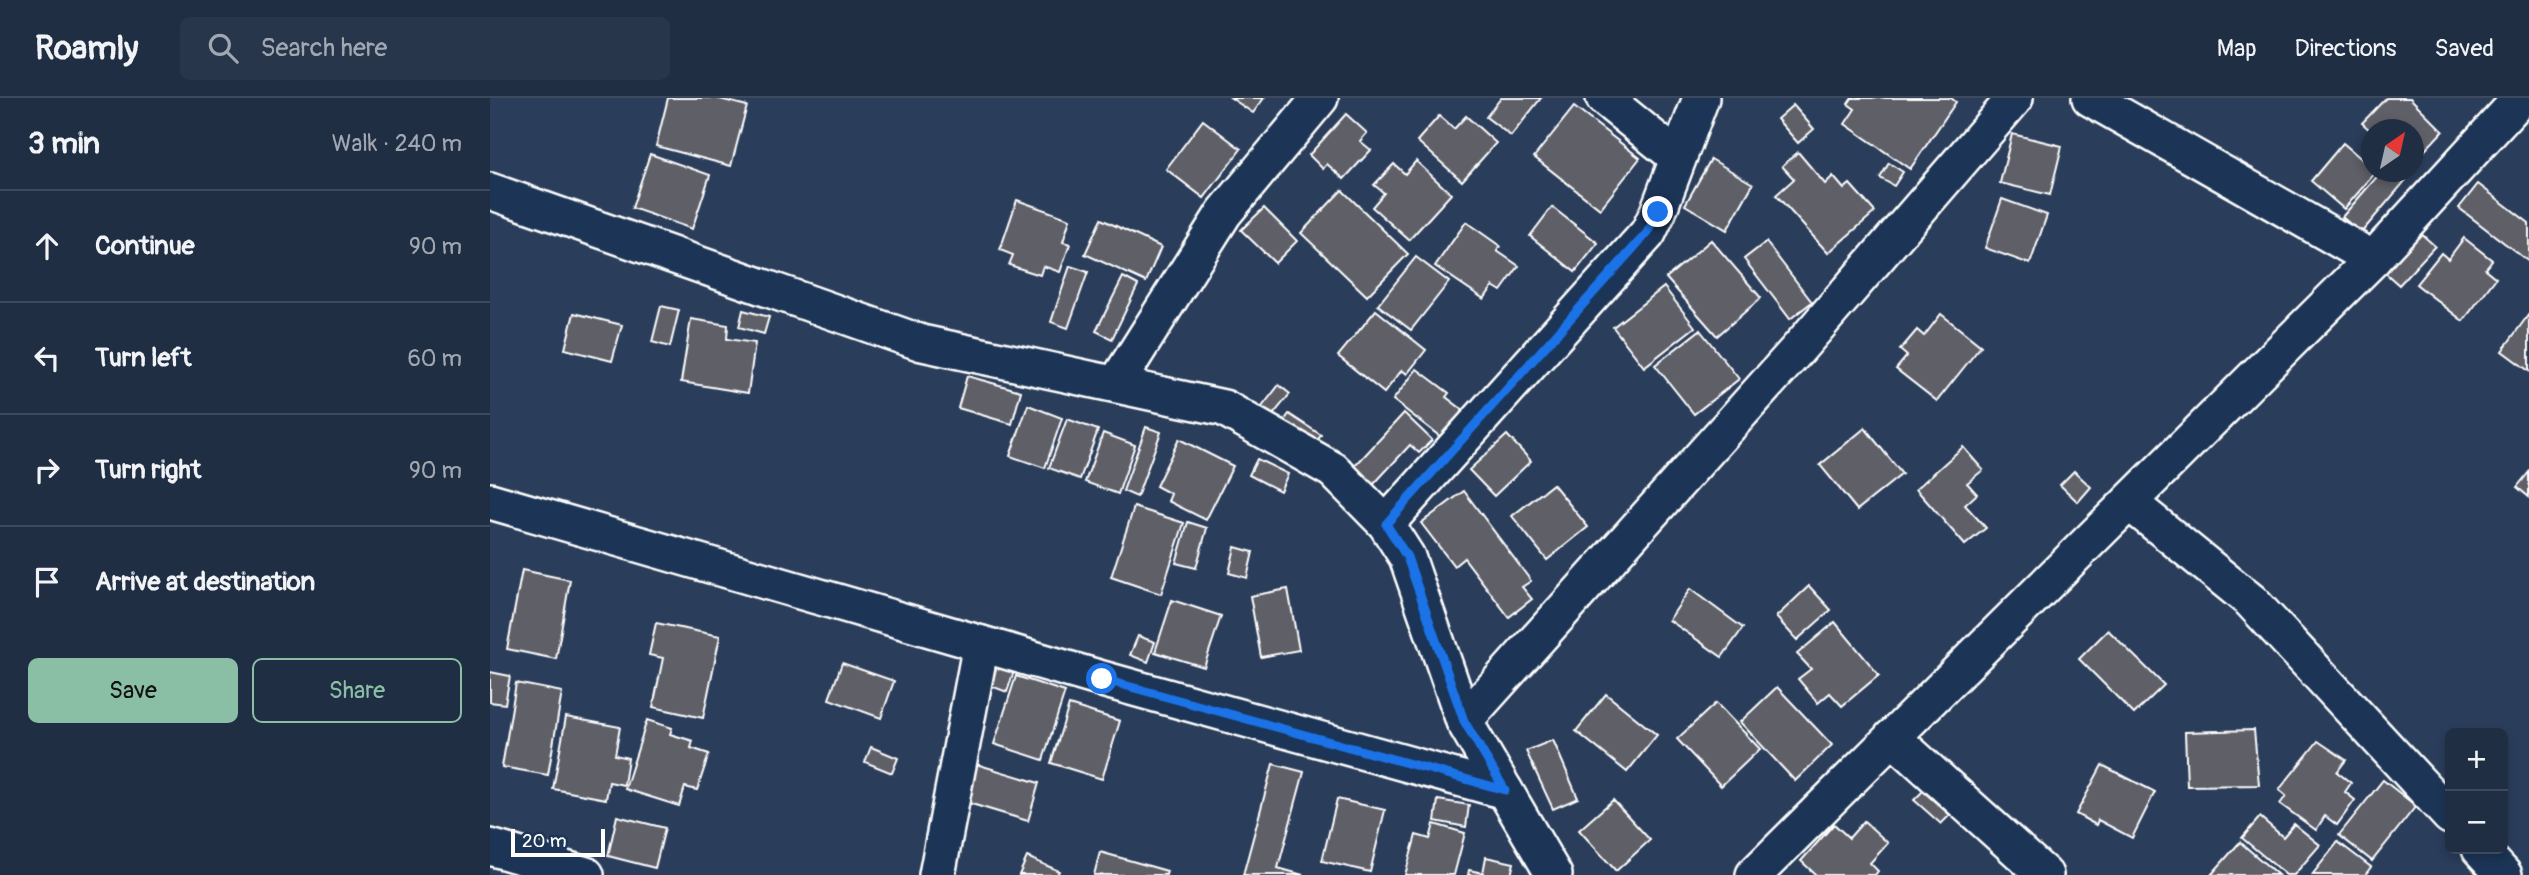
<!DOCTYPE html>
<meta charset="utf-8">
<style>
:root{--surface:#202e44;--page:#28364b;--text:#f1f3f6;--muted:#a2a8b2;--line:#3d4a5d;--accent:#8abfa5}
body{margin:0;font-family:Pangolin,sans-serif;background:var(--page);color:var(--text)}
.controls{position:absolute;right:21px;bottom:21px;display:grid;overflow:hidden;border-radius:10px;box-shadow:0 4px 10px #0003}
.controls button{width:63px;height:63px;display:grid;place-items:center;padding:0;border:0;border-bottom:2px solid var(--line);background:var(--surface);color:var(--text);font:35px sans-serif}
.compass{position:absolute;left:1871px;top:21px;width:63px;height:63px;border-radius:50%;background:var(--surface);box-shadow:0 4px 10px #0003;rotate:34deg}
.scale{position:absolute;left:21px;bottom:18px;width:94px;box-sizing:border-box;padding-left:7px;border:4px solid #fff;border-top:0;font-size:19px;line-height:24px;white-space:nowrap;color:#fff;-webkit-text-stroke:5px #1d3557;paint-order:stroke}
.stop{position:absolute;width:21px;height:21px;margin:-16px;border:5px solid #1a73e8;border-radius:50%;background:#fff}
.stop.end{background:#1a73e8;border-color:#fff;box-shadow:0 2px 7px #0008}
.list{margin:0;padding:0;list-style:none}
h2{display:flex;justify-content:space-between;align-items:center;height:91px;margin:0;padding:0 28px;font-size:30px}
h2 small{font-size:23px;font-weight:400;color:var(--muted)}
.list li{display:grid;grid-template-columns:46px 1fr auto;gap:21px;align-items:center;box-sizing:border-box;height:112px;padding:0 28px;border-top:2px solid var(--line)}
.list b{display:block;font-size:26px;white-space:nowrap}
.list em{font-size:23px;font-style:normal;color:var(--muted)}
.actions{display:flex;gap:14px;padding:21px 28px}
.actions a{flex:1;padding:16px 0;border:2px solid var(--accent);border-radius:10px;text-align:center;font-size:24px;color:var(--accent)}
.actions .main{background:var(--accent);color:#111}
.icon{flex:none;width:38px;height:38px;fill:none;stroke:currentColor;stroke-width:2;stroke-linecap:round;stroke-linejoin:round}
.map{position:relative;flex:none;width:2039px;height:777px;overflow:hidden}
header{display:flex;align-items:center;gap:42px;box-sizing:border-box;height:98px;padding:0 35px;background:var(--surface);border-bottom:2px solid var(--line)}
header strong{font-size:33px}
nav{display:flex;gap:38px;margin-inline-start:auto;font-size:24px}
.search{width:490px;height:63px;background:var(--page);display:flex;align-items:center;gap:18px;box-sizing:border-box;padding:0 24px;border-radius:10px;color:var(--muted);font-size:26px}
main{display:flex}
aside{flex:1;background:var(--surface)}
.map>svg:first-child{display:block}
.building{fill:#5e5e68;stroke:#fff;stroke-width:2}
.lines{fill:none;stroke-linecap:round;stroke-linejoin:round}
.minor-casing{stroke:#fff;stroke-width:40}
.minor{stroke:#1d3557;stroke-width:35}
.route{stroke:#1a73e8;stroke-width:9}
</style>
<header>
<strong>Roamly</strong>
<div class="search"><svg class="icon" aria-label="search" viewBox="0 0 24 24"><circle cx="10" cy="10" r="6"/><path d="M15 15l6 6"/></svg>Search here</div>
<nav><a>Map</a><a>Directions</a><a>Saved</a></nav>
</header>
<main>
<aside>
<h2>3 min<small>Walk · 240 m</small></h2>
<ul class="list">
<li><svg class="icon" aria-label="ahead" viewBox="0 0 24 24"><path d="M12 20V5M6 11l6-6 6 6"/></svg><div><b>Continue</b></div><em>90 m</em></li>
<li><svg class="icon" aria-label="left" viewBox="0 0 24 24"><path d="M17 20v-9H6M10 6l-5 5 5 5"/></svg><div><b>Turn left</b></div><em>60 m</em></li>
<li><svg class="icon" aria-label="right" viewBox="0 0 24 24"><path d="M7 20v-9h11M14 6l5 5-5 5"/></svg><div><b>Turn right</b></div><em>90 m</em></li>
<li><svg class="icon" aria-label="arrive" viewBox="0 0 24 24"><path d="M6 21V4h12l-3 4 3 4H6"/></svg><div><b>Arrive at destination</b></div></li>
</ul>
<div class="actions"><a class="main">Save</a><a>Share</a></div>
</aside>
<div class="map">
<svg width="2039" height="777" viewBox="0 0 2039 777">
<rect width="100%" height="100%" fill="#2a3d5a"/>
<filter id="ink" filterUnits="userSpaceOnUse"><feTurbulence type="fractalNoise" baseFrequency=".0143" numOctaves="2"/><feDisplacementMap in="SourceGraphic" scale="14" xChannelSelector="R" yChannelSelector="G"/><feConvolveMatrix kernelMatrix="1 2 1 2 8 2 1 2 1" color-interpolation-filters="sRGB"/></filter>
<g filter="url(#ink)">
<g class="building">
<polygon points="178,0 226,0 257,8 241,68 166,48"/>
<polygon points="741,0 774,0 763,15"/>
<polygon points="1011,0 1051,0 1021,38 996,19"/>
<polygon points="1362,0 1461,0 1466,4 1420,71 1355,26 1365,11 1358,6"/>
<polygon points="1896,0 1920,0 1953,33 1924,64 1924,32 1882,32 1882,34 1872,25"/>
<polygon points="1303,7 1324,31 1308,45 1287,21"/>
<polygon points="1084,9 1150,60 1110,111 1044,59"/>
<polygon points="856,16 877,35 870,43 881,52 854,81 837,66 833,71 819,57"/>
<polygon points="949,18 964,31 976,18 1006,45 972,83 927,43"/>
<polygon points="713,22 751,51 714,100 676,71"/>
<polygon points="1522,36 1572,48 1560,97 1510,85"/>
<polygon points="1853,45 1882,70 1882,74 1886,74 1854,111 1821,83"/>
<polygon points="1308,54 1335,86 1343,78 1354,91 1360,86 1385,114 1338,155 1286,97 1304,81 1292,68"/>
<polygon points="160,56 220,77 202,131 142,110"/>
<polygon points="1221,61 1263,86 1237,132 1195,107"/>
<polygon points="926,63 961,96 919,142 882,109 894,95 884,87 904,66 915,76"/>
<polygon points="1399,65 1413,74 1404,88 1390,80"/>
<polygon points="1891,74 1906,74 1916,82 1871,135 1852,119"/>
<polygon points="1988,86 2039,125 2039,164 1969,110"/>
<polygon points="852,92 918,156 877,198 811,135"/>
<polygon points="1512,101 1557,117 1540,166 1495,150"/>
<polygon points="527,102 580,121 573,144 580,146 570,174 553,168 550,177 519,167 523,157 510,152"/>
<polygon points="1062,109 1108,145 1085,174 1040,138"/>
<polygon points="774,110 807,143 785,165 751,132"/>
<polygon points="611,121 671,149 656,184 595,156"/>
<polygon points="976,124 1010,148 1007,153 1029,168 1011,193 1003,188 994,201 945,168"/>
<polygon points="1928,133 1945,148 1909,187 1893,173"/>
<polygon points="1974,140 2002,162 1995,171 2006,180 1973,223 1926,186 1951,155 1958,161"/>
<polygon points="1221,142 1271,200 1227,238 1176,180"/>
<polygon points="1276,144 1322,204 1300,221 1254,161"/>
<polygon points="926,159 959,184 921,232 888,207"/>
<polygon points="580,168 598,174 578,230 561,224"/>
<polygon points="633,179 648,187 622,241 606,233"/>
<polygon points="1174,189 1205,229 1154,269 1123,229"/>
<polygon points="171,208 189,212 180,249 162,244"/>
<polygon points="253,212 279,219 274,236 249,229"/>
<polygon points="886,212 936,252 917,276 912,272 894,295 848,258"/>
<polygon points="84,215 132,227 122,263 75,251"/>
<polygon points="1451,216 1491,248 1447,303 1406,271 1417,258 1410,252 1427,232 1434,238"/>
<polygon points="2039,216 2039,273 2012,253"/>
<polygon points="201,221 238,227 237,241 265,245 258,295 191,284"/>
<polygon points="1210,232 1249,281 1204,316 1165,267"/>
<polygon points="927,271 959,295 956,299 973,312 952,340 903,302"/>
<polygon points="477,278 531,293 522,326 468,310"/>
<polygon points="789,287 800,296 779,322 768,314"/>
<polygon points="538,307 572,320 555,370 520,358"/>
<polygon points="914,315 942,342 929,355 920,347 883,387 864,369"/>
<polygon points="799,316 831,337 826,345 794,323"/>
<polygon points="577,321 608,332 590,381 559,370"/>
<polygon points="656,329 671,334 647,399 633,393"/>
<polygon points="1375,330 1412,376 1367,412 1330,367"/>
<polygon points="613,335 645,347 628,396 595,384"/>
<polygon points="1017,337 1041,363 1004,398 979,372"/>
<polygon points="689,341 743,368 716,422 678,403 681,396 666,388"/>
<polygon points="1473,349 1493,372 1477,385 1487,396 1475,407 1496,430 1475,447 1426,391"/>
<polygon points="767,361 798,376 790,393 759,377"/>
<polygon points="1584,373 1601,389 1588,404 1570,387"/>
<polygon points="2039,374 2039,399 2027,389"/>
<polygon points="1063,386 1098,429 1057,462 1022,418"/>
<polygon points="974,393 1041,483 1032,489 1042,501 1019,519 974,460 964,468 931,425"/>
<polygon points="644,409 694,425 671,496 621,479"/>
<polygon points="698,424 717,430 706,470 686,465"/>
<polygon points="745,449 763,454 757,480 739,475"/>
<polygon points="32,472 80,482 66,561 17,551"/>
<polygon points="1319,488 1341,512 1307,542 1286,519"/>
<polygon points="798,491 809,552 771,559 760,498"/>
<polygon points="1200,491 1253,530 1232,559 1179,522"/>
<polygon points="682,502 731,518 714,569 665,554"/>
<polygon points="1345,524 1389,577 1352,608 1340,595 1328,605 1308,581 1321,571 1307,556"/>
<polygon points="166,525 230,538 213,620 163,609 173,560 159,557"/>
<polygon points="1618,532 1674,587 1644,616 1589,561"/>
<polygon points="648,538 665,544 658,564 640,557"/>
<polygon points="508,564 525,570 517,594 501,588"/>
<polygon points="352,565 404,583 391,620 339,601"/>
<polygon points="0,574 20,578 15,606 0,604"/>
<polygon points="526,578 575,594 553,662 504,646"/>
<polygon points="26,585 72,594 58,677 12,669"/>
<polygon points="1287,589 1342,647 1305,683 1250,624"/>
<polygon points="1116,596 1167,637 1137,674 1086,633"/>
<polygon points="1226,605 1270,651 1231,688 1187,641"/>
<polygon points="579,607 630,623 612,681 561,665"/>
<polygon points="76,619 130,629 125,657 138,660 134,687 119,684 116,701 63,691"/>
<polygon points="157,622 182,630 180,636 203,643 201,650 219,656 207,692 195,689 189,708 135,691"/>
<polygon points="1764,632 1769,687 1697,688 1695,634"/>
<polygon points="1063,642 1088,700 1063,711 1036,653"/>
<polygon points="1828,643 1856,662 1847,674 1861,685 1855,694 1865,702 1847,727 1835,718 1826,732 1790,706 1796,698 1789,692"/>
<polygon points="381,649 408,660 402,675 375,664"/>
<polygon points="486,666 549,685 538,723 475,704"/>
<polygon points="783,666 814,674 788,770 813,777 753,777"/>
<polygon points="1612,667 1665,694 1642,740 1608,722 1606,727 1586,716"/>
<polygon points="1893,682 1926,708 1882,763 1849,737"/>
<polygon points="1433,693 1460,717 1451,726 1424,702"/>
<polygon points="847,701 895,712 880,774 832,763"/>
<polygon points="948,702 979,707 976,729 945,723"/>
<polygon points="1123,702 1160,742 1126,773 1089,732"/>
<polygon points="127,718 175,730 165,770 118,758"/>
<polygon points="1770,719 1793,739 1804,726 1830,747 1804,777 1796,777 1752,740"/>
<polygon points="1374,723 1398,745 1380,765 1388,773 1385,777 1326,777 1311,763 1344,726 1359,740"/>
<polygon points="944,726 975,735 964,777 915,777 926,737 940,741"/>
<polygon points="1750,744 1788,777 1721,777"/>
<polygon points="1848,744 1881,769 1875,777 1822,777"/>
<polygon points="610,754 677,773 676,777 604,777"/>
<polygon points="537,759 569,773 567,777 529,777"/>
<polygon points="996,759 1024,765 1021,777 978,777 979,772 993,775"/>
</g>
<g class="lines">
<defs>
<g id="minor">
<polyline points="1114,0 1188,60"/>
<polyline points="1600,0 1883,161"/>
<polyline points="0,93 432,245 734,310 843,372 896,426 917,459 974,623 1064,777"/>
<polyline points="626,286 734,115 830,0"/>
<polyline points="0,403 612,581 1015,693"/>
<polyline points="1640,405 1761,503 1960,718"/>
<polyline points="896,426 1158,135 1168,114 1211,0"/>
<polyline points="974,623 1308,251 1525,0"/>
<polyline points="1402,639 1555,777"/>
<polyline points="0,749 96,777"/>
<polyline points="1990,751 2014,777"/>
<polyline points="447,777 491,546"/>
<polyline points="1264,777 1883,161 2031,0"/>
</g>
</defs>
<use href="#minor" class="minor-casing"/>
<use href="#minor" class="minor"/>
</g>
</g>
<g class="lines" filter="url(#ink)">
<polyline class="route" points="612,581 1015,692 974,623 917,459 896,426 1157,135 1168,114"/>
</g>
</svg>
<div class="controls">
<button>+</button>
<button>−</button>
</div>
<svg class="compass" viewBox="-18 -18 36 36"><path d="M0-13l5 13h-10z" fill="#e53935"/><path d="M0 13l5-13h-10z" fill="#a2a8b2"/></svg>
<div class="scale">20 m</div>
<div class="stop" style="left:612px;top:581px"></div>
<div class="stop end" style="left:1168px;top:114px"></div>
</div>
</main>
